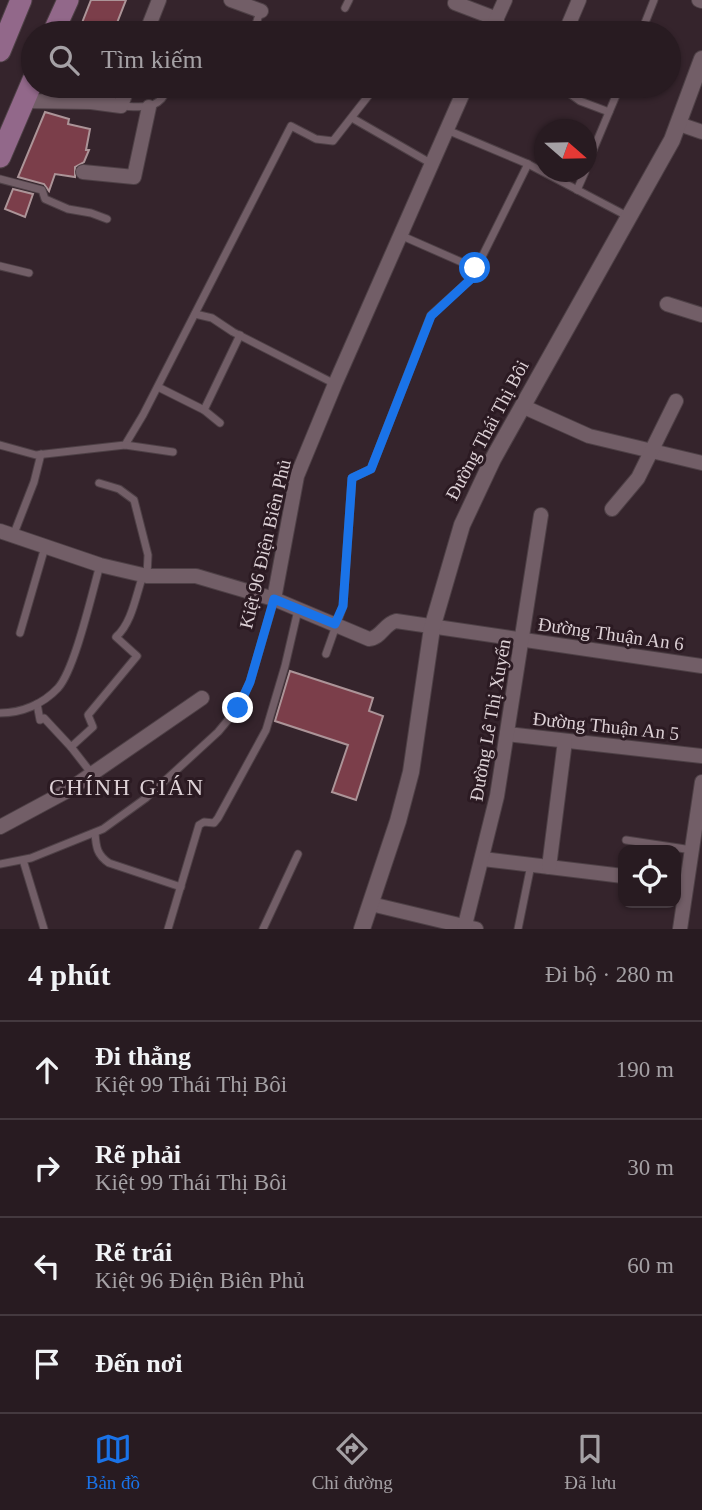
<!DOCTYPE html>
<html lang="vi">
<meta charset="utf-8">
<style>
:root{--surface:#281b21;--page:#30242a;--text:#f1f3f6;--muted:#a5a1a5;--line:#44393f;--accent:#1a73e8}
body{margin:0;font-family:"Times New Roman",serif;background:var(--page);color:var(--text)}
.controls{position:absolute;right:21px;bottom:21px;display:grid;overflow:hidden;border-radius:14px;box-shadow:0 2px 5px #0004}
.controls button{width:63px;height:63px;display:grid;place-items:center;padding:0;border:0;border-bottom:2px solid var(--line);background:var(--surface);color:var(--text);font:35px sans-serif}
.compass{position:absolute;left:534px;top:119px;width:63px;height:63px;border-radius:50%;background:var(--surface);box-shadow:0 2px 5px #0004;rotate:110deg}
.stop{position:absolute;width:21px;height:21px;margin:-16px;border:5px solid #1a73e8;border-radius:50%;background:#fff}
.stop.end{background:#1a73e8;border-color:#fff;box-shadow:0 2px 7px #0008}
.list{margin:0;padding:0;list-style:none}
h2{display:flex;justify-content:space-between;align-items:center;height:91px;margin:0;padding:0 28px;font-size:30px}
h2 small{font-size:23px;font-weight:400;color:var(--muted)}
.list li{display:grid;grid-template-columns:46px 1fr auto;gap:21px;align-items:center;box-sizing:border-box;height:98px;padding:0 28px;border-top:2px solid var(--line)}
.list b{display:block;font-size:26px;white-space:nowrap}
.list p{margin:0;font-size:23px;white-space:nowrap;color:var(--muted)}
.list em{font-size:23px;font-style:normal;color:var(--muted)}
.icon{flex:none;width:38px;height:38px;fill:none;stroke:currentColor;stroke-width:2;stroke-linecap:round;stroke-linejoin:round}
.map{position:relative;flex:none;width:702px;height:929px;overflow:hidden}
.search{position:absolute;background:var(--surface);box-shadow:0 2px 5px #0004;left:21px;right:21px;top:21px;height:77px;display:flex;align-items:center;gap:18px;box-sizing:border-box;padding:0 24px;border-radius:38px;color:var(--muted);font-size:26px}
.sheet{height:483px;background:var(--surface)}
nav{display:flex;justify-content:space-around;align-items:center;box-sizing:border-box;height:98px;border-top:2px solid var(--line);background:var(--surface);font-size:19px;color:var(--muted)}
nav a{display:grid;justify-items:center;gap:4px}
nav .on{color:var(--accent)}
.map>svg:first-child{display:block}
.building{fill:#7b3e4a;stroke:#ac9498;stroke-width:2}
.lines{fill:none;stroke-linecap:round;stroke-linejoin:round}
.service-casing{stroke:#4e4046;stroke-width:9}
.minor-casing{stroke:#4e4046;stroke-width:16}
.tertiary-casing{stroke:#4e4046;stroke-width:18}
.primary-casing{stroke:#4e4046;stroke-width:23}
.service{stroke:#725e67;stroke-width:7}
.minor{stroke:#725e67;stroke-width:14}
.tertiary{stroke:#725e67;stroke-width:16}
.primary{stroke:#92688a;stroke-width:21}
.route{stroke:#1a73e8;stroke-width:9}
.labels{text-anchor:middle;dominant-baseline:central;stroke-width:6;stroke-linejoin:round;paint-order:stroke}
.street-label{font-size:19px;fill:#ddd1d6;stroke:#2b1a22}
.quarter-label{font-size:23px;letter-spacing:2px;fill:#ddd1d6;stroke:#2b1a22}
</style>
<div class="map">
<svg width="702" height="929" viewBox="0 0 702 929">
<rect width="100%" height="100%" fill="#35242c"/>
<g class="building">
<polygon points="91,0 126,0 113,33 78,33"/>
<polygon points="51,86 91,86 88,92 64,92"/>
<polygon points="45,112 69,119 68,124 90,129 86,150 89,150 84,162 75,167 75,177 55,174 49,191 44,184 18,177"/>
<polygon points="13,189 33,194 25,217 5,209"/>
<polygon points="290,671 373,698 369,711 383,716 356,800 332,792 348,745 275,721"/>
</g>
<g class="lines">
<defs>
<g id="service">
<polyline points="345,8 349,0"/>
<polyline points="253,33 260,12"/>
<polyline points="641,33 654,0"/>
<polyline points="559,86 580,101 609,112"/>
<path d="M121,106C145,107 159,111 169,86"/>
<polyline points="352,118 432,164"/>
<polyline points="447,130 528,164 629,217"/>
<polyline points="586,167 620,86"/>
<polyline points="0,179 42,190 45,199 68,209 91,213 107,219"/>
<polyline points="577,190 585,172"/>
<polyline points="400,235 475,268"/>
<polyline points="0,266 29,273"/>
<polyline points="195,314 212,318 233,332 335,384"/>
<polyline points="158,387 204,410 220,423"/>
<polyline points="204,410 240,335"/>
<polyline points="0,445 36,455 125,445 143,415 291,126 316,139 333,141 376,86"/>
<polyline points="125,445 173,452"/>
<polyline points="99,483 119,489 134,500 148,555 147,576"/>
<polyline points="13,536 34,482 41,454"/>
<polyline points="20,633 45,547"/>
<polyline points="326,654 343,606 352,478 371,469 431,315 471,279 528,164"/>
<path d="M37,704L40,720L44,718L71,747L93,727L88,715L137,656L116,637C132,623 136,595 143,575"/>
<path d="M0,713C22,713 43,704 58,688C75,669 92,593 100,565"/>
<polyline points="71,747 92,774"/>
<path d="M95,833C96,847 97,855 109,863L181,887"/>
<polyline points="626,840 692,850"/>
<polyline points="23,860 44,929"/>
<polyline points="0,864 31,858 103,829 146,798 218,732 238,708 250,682 274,600"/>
<polyline points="168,929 199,825 204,822 214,823 218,818 266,730 285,666 298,610"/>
<polyline points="263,929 298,854"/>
<polyline points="518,929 531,865"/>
</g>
<g id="minor">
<polyline points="231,0 261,11"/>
<polyline points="699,0 702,1"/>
<polyline points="455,3 497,19"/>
<polyline points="146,33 159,0"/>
<polyline points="490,33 505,0"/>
<polyline points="565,33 579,0"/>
<polyline points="24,101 91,102 121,106 128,86"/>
<polyline points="679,124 702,132"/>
<polyline points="83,172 134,177 149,107"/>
<polyline points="667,304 702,315"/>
<polyline points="522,406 589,436 702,463"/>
<polyline points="612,509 638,478 676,401"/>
<path d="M0,531L100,565L147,576H196L274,599L369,639C381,638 384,624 396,621L702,666"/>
<polyline points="274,599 297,476 335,384 466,86"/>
<polyline points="507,734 702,756"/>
<polyline points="0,827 67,791 202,698"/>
<polyline points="483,859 623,876"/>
<polyline points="549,867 565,741"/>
<polyline points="371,904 476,929"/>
<polyline points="464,929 497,796 541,515"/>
<polyline points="680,929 702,782"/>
</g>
<polyline id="tertiary" points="362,929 398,821 411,772 432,628 462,525 493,459 672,140 702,59"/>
<g id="primary">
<polyline points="53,33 68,0"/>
<polyline points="0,51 21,0"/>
<polyline points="0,157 33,80"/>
</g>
</defs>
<use href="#service" class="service-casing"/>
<use href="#minor" class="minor-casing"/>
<use href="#tertiary" class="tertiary-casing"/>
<use href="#primary" class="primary-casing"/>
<use href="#service" class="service"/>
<use href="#minor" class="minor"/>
<use href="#tertiary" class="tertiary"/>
<use href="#primary" class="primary"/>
</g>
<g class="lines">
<polyline class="route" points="238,708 250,682 274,599 335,624 343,606 352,478 371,469 431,316 471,279 475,268"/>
</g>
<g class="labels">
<g class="street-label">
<text transform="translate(487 430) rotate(-62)">Đường Thái Thị Bôi</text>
<text transform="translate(265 544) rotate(-77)">Kiệt 96 Điện Biên Phủ</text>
<text transform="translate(611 634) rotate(8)">Đường Thuận An 6</text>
<text transform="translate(490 720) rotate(-80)">Đường Lê Thị Xuyến</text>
<text transform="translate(606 726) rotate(6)">Đường Thuận An 5</text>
</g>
<g class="quarter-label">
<text x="127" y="787">CHÍNH GIÁN</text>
</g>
</g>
</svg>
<div class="controls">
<button><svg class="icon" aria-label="locate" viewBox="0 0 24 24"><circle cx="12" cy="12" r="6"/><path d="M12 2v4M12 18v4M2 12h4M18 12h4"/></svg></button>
</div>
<svg class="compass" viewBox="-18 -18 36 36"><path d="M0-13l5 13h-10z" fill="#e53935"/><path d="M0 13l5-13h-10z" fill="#a5a1a5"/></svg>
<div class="stop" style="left:475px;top:268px"></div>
<div class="stop end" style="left:238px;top:708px"></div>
<div class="search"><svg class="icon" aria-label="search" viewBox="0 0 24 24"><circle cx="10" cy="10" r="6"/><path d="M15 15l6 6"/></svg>Tìm kiếm</div>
</div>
<section class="sheet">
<h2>4 phút<small>Đi bộ · 280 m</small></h2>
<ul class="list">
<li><svg class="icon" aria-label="ahead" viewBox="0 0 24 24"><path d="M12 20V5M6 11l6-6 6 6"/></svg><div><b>Đi thẳng</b><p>Kiệt 99 Thái Thị Bôi</p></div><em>190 m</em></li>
<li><svg class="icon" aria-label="right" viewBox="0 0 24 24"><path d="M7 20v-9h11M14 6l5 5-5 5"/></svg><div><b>Rẽ phải</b><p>Kiệt 99 Thái Thị Bôi</p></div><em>30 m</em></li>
<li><svg class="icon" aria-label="left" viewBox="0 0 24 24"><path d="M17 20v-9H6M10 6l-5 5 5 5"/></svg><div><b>Rẽ trái</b><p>Kiệt 96 Điện Biên Phủ</p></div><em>60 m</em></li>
<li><svg class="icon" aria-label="arrive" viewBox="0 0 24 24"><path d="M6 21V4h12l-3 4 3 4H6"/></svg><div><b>Đến nơi</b></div></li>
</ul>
</section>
<nav>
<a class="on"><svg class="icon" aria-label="map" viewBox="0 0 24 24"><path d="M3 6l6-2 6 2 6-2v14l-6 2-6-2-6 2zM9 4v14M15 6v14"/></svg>Bản đồ</a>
<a><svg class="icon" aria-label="directions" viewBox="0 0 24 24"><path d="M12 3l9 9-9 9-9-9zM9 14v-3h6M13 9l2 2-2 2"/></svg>Chỉ đường</a>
<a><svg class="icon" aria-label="saved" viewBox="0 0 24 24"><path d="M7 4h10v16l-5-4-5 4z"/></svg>Đã lưu</a>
</nav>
